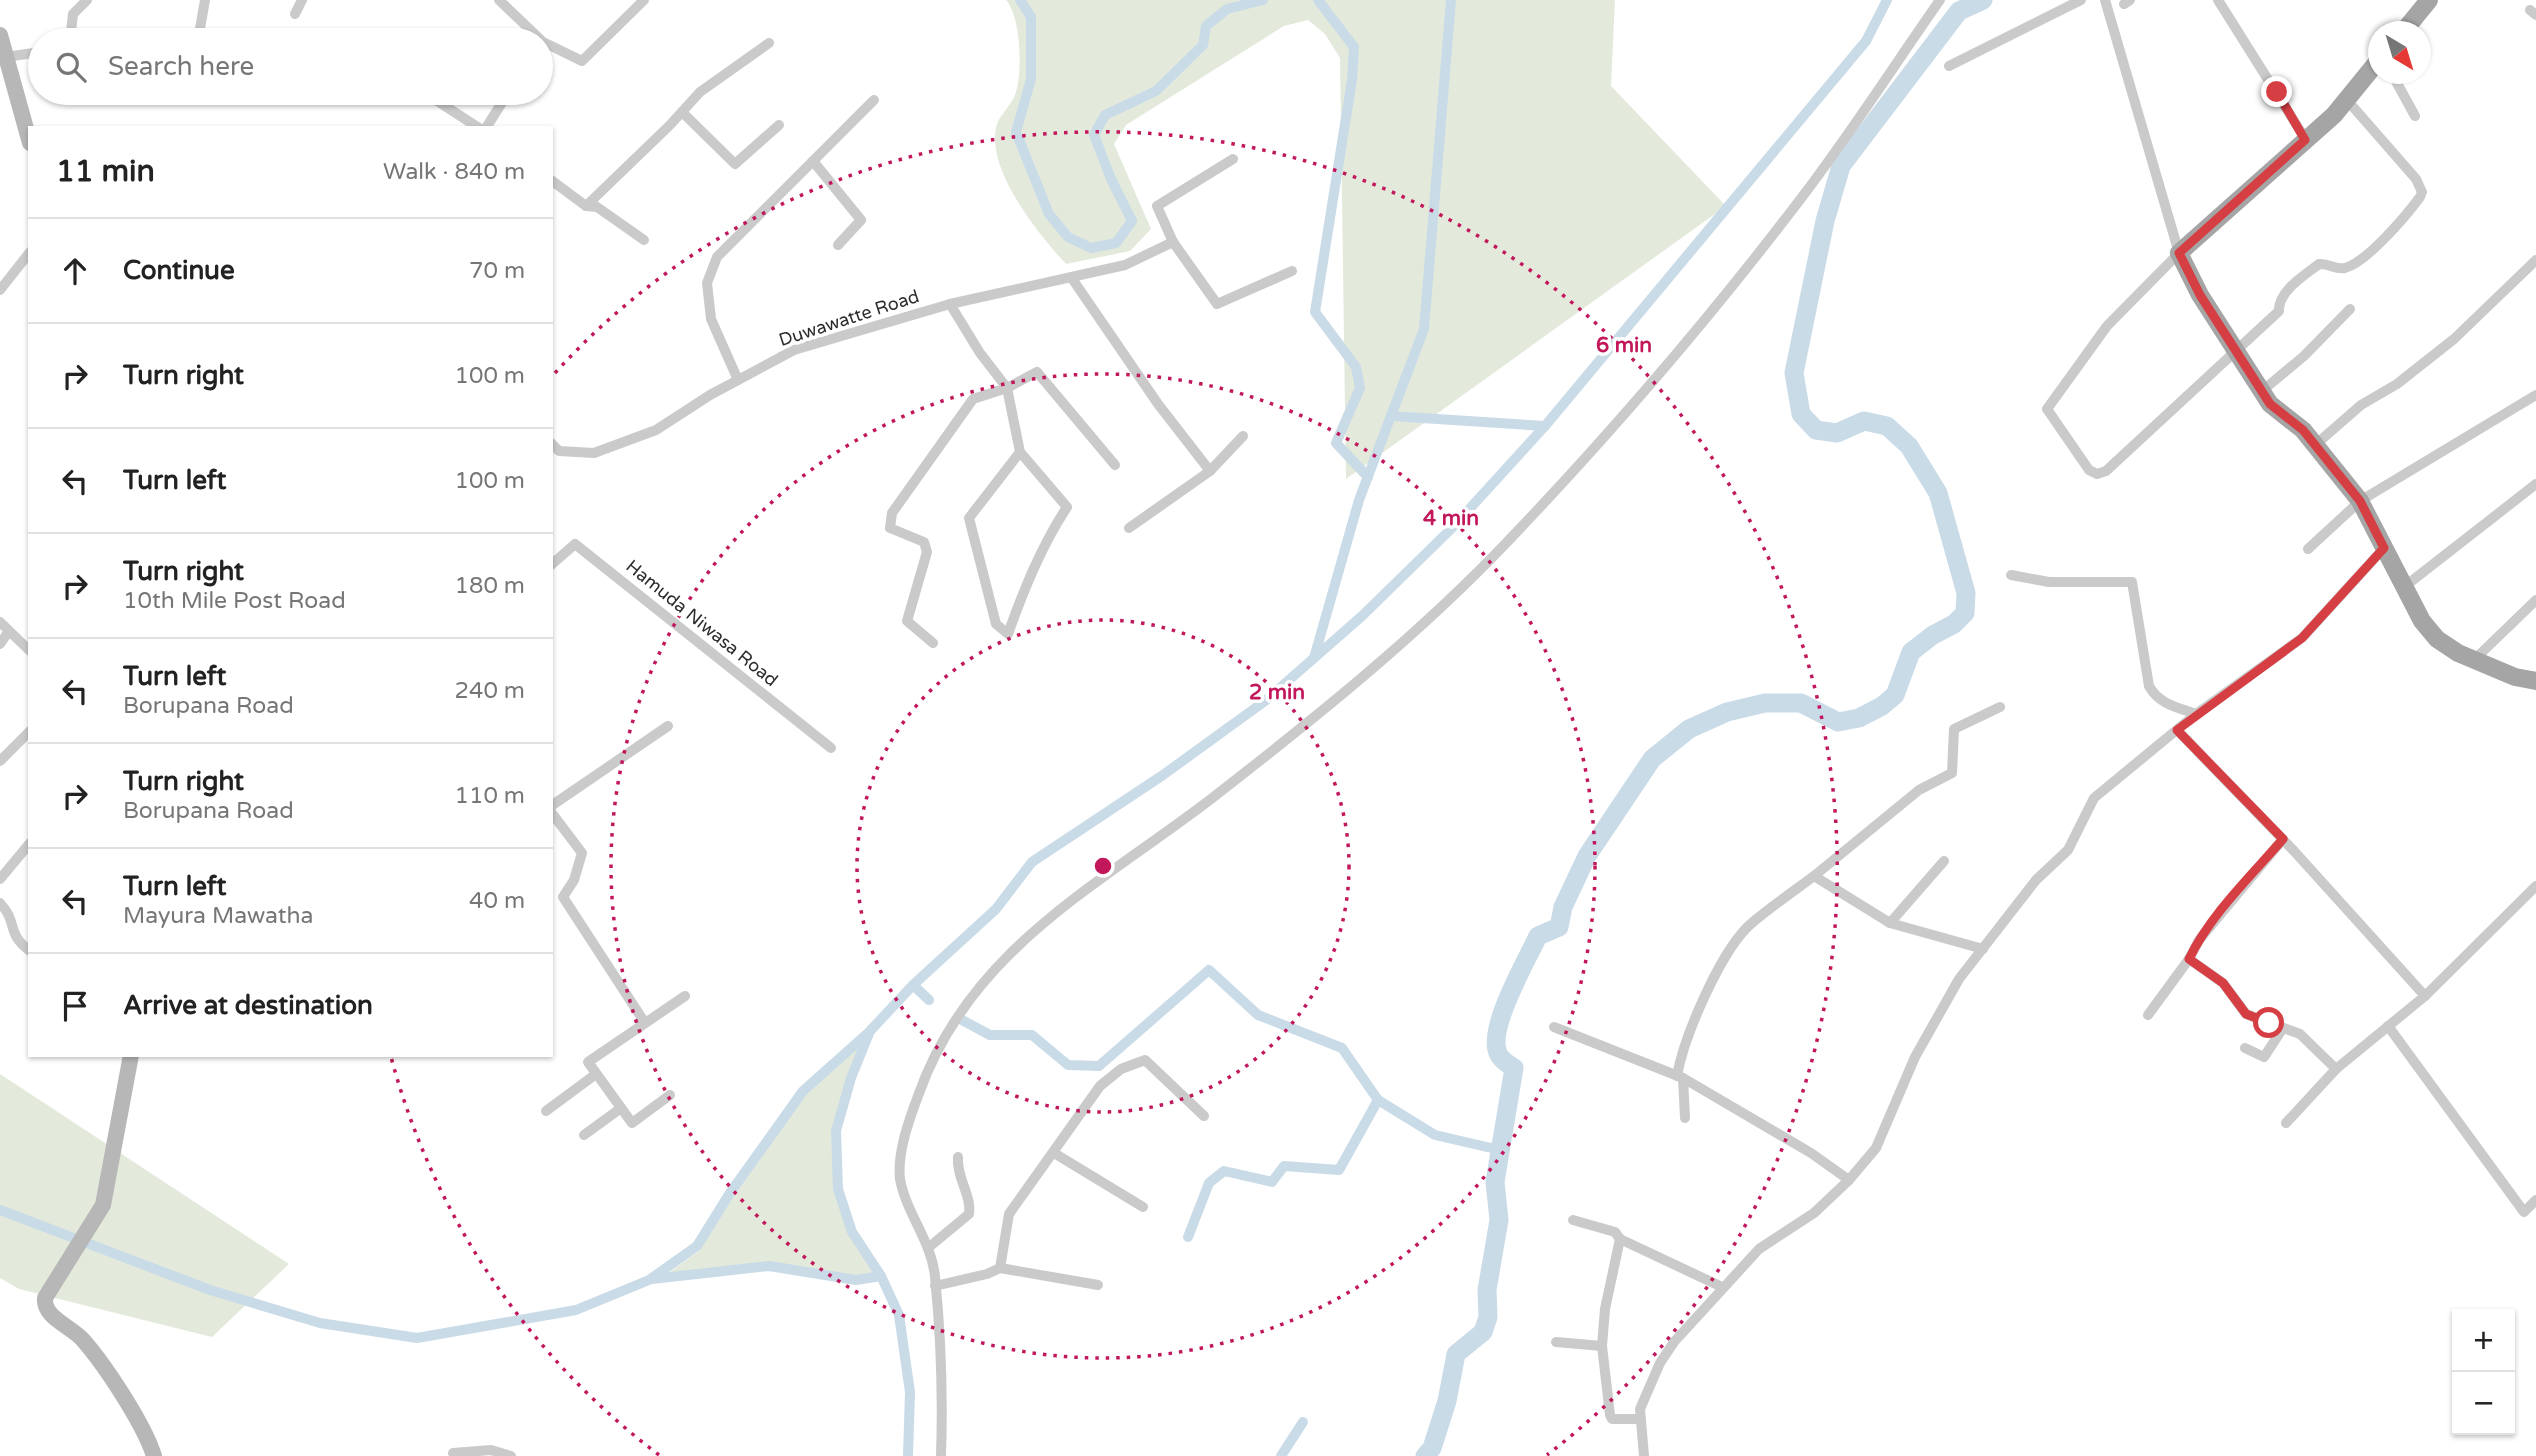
<!DOCTYPE html>
<meta charset="utf-8">
<style>
:root{--surface:#fff;--page:#f2f2f2;--text:#222;--muted:#767676;--line:#e0e0e0}
body{margin:0;font-family:"Varela Round",sans-serif;background:var(--page);color:var(--text)}
.controls{position:absolute;right:21px;bottom:21px;display:grid;overflow:hidden;border-radius:0px;box-shadow:0 2px 5px #0004}
.controls button{width:63px;height:63px;display:grid;place-items:center;padding:0;border:0;border-bottom:2px solid var(--line);background:var(--surface);color:var(--text);font:35px sans-serif}
.compass{position:absolute;left:2368px;top:21px;width:63px;height:63px;border-radius:50%;background:var(--surface);box-shadow:0 2px 5px #0004;rotate:142deg}
.stop{position:absolute;width:21px;height:21px;margin:-16px;border:5px solid #d53f44;border-radius:50%;background:#fff}
.stop.end{background:#d53f44;border-color:#fff;box-shadow:0 2px 7px #0008}
.list{margin:0;padding:0;list-style:none}
h2{display:flex;justify-content:space-between;align-items:center;height:91px;margin:0;padding:0 28px;font-size:30px}
h2 small{font-size:23px;font-weight:400;color:var(--muted)}
.list li{display:grid;grid-template-columns:46px 1fr auto;gap:21px;align-items:center;box-sizing:border-box;height:105px;padding:0 28px;border-top:2px solid var(--line)}
.list b{display:block;font-size:26px;white-space:nowrap}
.list p{margin:0;font-size:23px;white-space:nowrap;color:var(--muted)}
.list em{font-size:23px;font-style:normal;color:var(--muted)}
.icon{flex:none;width:38px;height:38px;fill:none;stroke:currentColor;stroke-width:2;stroke-linecap:round;stroke-linejoin:round}
.map{position:relative;flex:none;width:2536px;height:1456px;overflow:hidden}
.search{position:absolute;background:var(--surface);box-shadow:0 2px 5px #0004;left:28px;top:28px;width:525px;height:77px;display:flex;align-items:center;gap:18px;box-sizing:border-box;padding:0 24px;border-radius:38px;color:var(--muted);font-size:26px}
.panel{position:absolute;background:var(--surface);box-shadow:0 2px 5px #0004;left:28px;top:126px;width:525px;height:931px;border-radius:0px}
.map>svg:first-child{display:block}
.green{fill:#e3eadc}
.lines{fill:none;stroke-linecap:round;stroke-linejoin:round}
.canal{stroke:#cadbe8;stroke-width:10}
.river{stroke:#cadbe8;stroke-width:19}
.street{stroke:#cacaca;stroke-width:10}
.secondary{stroke:#b7b7b7;stroke-width:16}
.primary{stroke:#a5a5a5;stroke-width:18}
.route{stroke:#d53f44;stroke-width:9}
.ring{fill:none;stroke:#c2185b;stroke-width:3.5;stroke-dasharray:3.5 7}
.labels{text-anchor:middle;dominant-baseline:central;stroke-width:7;stroke-linejoin:round;paint-order:stroke}
.street-label{font-size:18px;fill:#2d2d2d;stroke:#fff}
.centre{fill:#c2185b;stroke:#fff;stroke-width:3.5}
.ring-label{font-size:21px;text-anchor:middle;font-weight:bold;fill:#c2185b;stroke:#fff;stroke-width:7;stroke-linejoin:round;paint-order:stroke}
</style>
<div class="map">
<svg width="2536" height="1456" viewBox="0 0 2536 1456">
<rect width="100%" height="100%" fill="#fff"/>
<g class="green">
<path d="M1006,0H1615L1611,86L1726,206L1346,479L1340,58L1325,34L1308,20L1284,26L1126,125L1114,144L1151,229L1130,251L1066,264C1039,235 987,171 996,128C998,116 1011,106 1015,95C1023,75 1021,16 1006,0Z"/>
<polygon points="858,1047 832,1132 835,1189 848,1232 875,1273 854,1276 770,1262 667,1274 699,1251 748,1174 806,1094"/>
<polygon points="0,1074 289,1264 212,1337 19,1289 0,1278"/>
</g>
<g class="lines">
<g class="canal">
<polyline points="1020,0 1031,17 1031,79 1016,132 1049,214 1068,237 1091,248 1116,243 1132,221 1111,179 1094,135 1105,115 1156,91 1203,45 1206,26 1227,9 1263,0"/>
<polyline points="1318,0 1354,47 1352,80 1315,312 1356,367 1360,388 1336,443 1368,477"/>
<polyline points="1391,416 1545,426"/>
<polyline points="1314,658 1359,500 1424,329 1451,0"/>
<polyline points="913,985 929,1000"/>
<polyline points="962,1020 990,1035 1032,1035 1068,1065 1099,1066 1209,970 1258,1015 1342,1048 1378,1100 1435,1135 1500,1150"/>
<polyline points="0,1210 210,1290 320,1323 417,1338 576,1310 649,1280 697,1246 730,1193 803,1091 868,1033"/>
<polyline points="1188,1237 1209,1183 1224,1171 1272,1182 1284,1166 1339,1170 1378,1100"/>
<polyline points="652,1279 769,1266 856,1280 881,1276"/>
<polyline points="908,1456 910,1392 899,1315 881,1276 852,1232 838,1189 836,1131 851,1078 870,1031 913,985 996,909 1032,862 1163,775 1265,701 1362,616 1452,528 1545,426 1866,41 1887,0"/>
<polyline points="1281,1456 1303,1422"/>
</g>
<path class="river" d="M1425,1456L1432,1448L1447,1401L1456,1354L1483,1332L1488,1317L1487,1290L1499,1220L1495,1182L1514,1068C1508,1064 1500,1059 1498,1053C1487,1028 1527,960 1538,936L1559,927L1563,907L1587,856L1652,759L1689,729L1727,712L1765,703H1801L1838,722L1859,718L1882,706L1895,695L1911,652L1933,635L1954,624L1965,613L1966,593L1938,493L1909,446L1887,426L1864,421L1837,433L1816,430L1801,414L1794,373L1825,221L1841,166L1959,11L1983,0"/>
<g class="street">
<polyline points="499,0 541,40"/>
<path d="M2105,0L2179,253L2107,326L2047,409L2089,470L2097,474L2106,471L2279,311C2278,291 2305,275 2319,264C2329,263 2335,270 2345,268C2367,262 2406,216 2420,197L2422,192L2416,179L2347,100"/>
<polyline points="2218,0 2306,140"/>
<polyline points="2124,4 2130,0"/>
<polyline points="2530,10 2536,15"/>
<polyline points="295,14 302,0"/>
<polyline points="339,37 344,40"/>
<polyline points="70,40 73,14 87,0"/>
<polyline points="198,40 205,0"/>
<polyline points="541,41 582,61 644,0"/>
<polyline points="6,57 40,52"/>
<polyline points="1949,66 2081,0"/>
<polyline points="2392,74 2415,116"/>
<polyline points="425,93 479,128"/>
<polyline points="682,112 735,164 779,125"/>
<polyline points="486,128 508,93"/>
<polyline points="1233,159 1157,206 1173,242 1217,304 1292,271"/>
<polyline points="813,161 861,220 838,245"/>
<polyline points="551,180 586,206 597,207 644,240"/>
<polyline points="586,206 670,125 700,92 769,43"/>
<polyline points="1071,277 1158,404 1210,471 1129,528"/>
<polyline points="0,290 30,252"/>
<path d="M950,304L980,353L1007,388L1020,452L969,518L996,624L1008,634C1024,589 1041,547 1067,507L1020,452"/>
<polyline points="738,380 711,319 707,283 717,257 874,100"/>
<polyline points="2262,391 2304,356 2350,309"/>
<polyline points="551,443 559,451 594,453 656,430 710,395 794,350 950,304 1125,265 1173,242"/>
<polyline points="2314,446 2361,405 2397,384 2454,339 2536,260"/>
<polyline points="1210,471 1243,436"/>
<polyline points="2308,549 2360,501 2536,395"/>
<polyline points="551,565 575,544 831,748"/>
<path d="M2011,575L2049,582H2132L2149,686C2159,704 2176,707 2196,714"/>
<polyline points="2404,587 2536,484"/>
<polyline points="0,622 30,651"/>
<polyline points="933,643 907,621 927,552 924,542 890,528 892,513 973,399 1007,388 1037,372 1115,465"/>
<polyline points="0,644 9,631"/>
<polyline points="2475,659 2536,600"/>
<polyline points="2177,730 2294,851 2425,996"/>
<polyline points="0,761 30,731"/>
<polyline points="551,806 668,726"/>
<polyline points="551,812 582,853 574,880 563,897 645,1023"/>
<polyline points="0,879 30,843"/>
<path d="M0,903C19,924 5,932 30,951"/>
<polyline points="1890,923 1944,861"/>
<polyline points="1983,949 1890,923 1814,876 1919,790 1952,773 1954,729 2000,707"/>
<polyline points="2189,959 2223,983 2246,1014 2300,1034 2336,1069"/>
<polyline points="2148,1015 2189,959 2199,940 2283,839"/>
<polyline points="2388,1026 2524,1212 2536,1200"/>
<polyline points="1554,1027 1683,1078 1811,1153 1849,1180"/>
<polyline points="2245,1048 2264,1057 2283,1028"/>
<path d="M1677,1076C1684,1036 1722,947 1753,922C1772,906 1794,891 1814,876"/>
<polyline points="1683,1078 1685,1118"/>
<polyline points="670,1095 632,1123 588,1062 685,996"/>
<polyline points="546,1111 596,1074"/>
<polyline points="2286,1123 2336,1069 2425,996 2536,886"/>
<polyline points="584,1135 621,1108"/>
<polyline points="1054,1153 1143,1207"/>
<polyline points="1573,1220 1615,1232 1620,1239"/>
<path d="M928,1248L969,1214C972,1196 956,1177 958,1157"/>
<polyline points="1000,1268 1009,1214 1100,1086 1121,1069 1145,1060 1204,1116"/>
<polyline points="935,1286 987,1274 1000,1268 1098,1285"/>
<polyline points="1556,1342 1602,1346"/>
<polyline points="1639,1419 1612,1419 1610,1415 1602,1346 1605,1309 1620,1239 1722,1287"/>
<polyline points="453,1453 491,1450 511,1456"/>
<path d="M941,1456C943,1396 941,1336 935,1277C932,1242 906,1213 900,1179C897,1153 909,1120 918,1096C969,950 1096,887 1211,799C1315,718 1419,635 1510,539C1612,432 1709,319 1799,201C1849,136 1893,67 1940,0"/>
<polyline points="1644,1456 1640,1409 1660,1363 1674,1342 1759,1249 1814,1213 1849,1180 1876,1148 1915,1057 1959,979 2036,880 2068,850 2094,798 2196,714 2302,638 2384,548"/>
</g>
<g class="secondary">
<polyline points="0,35 30,143"/>
<path d="M131,1055L103,1205L45,1298C43,1318 71,1326 83,1340C105,1365 144,1424 154,1456"/>
</g>
<g class="primary">
<polyline points="2403,32 2429,0"/>
<polyline points="2378,61 2334,115 2179,253 2200,295 2270,404 2303,430 2360,501 2422,621 2437,639 2458,653 2515,677 2536,681"/>
</g>
</g>
<g class="lines">
<path class="route" d="M2269,1023L2246,1014L2223,983L2189,959C2211,914 2250,877 2283,839L2177,730L2302,638L2384,548L2360,501L2303,430L2270,404L2200,295L2179,253L2305,140L2277,92"/>
</g>
<g class="ring">
<circle cx="1103" cy="866" r="246"/>
<circle cx="1103" cy="866" r="492"/>
<path d="M659 1455A737 737 0 0 1 391 1057M555 373A737 737 0 1 1 1547 1455"/>
</g>
<g class="labels">
<g class="street-label">
<text transform="translate(849 318) rotate(-18)">Duwawatte Road</text>
<text transform="translate(702 623) rotate(39)">Hamuda Niwasa Road</text>
</g>
</g>
<circle cx="1103" cy="866" r="10" class="centre"/>
<g class="ring-label">
<text x="1624" y="352">6 min</text>
<text x="1451" y="525">4 min</text>
<text x="1277" y="699">2 min</text>
</g>
</svg>
<div class="controls">
<button>+</button>
<button>−</button>
</div>
<svg class="compass" viewBox="-18 -18 36 36"><path d="M0-13l5 13h-10z" fill="#e53935"/><path d="M0 13l5-13h-10z" fill="#767676"/></svg>
<div class="stop" style="left:2269px;top:1023px"></div>
<div class="stop end" style="left:2277px;top:92px"></div>
<div class="search"><svg class="icon" aria-label="search" viewBox="0 0 24 24"><circle cx="10" cy="10" r="6"/><path d="M15 15l6 6"/></svg>Search here</div>
<section class="panel">
<h2>11 min<small>Walk · 840 m</small></h2>
<ul class="list">
<li><svg class="icon" aria-label="ahead" viewBox="0 0 24 24"><path d="M12 20V5M6 11l6-6 6 6"/></svg><div><b>Continue</b></div><em>70 m</em></li>
<li><svg class="icon" aria-label="right" viewBox="0 0 24 24"><path d="M7 20v-9h11M14 6l5 5-5 5"/></svg><div><b>Turn right</b></div><em>100 m</em></li>
<li><svg class="icon" aria-label="left" viewBox="0 0 24 24"><path d="M17 20v-9H6M10 6l-5 5 5 5"/></svg><div><b>Turn left</b></div><em>100 m</em></li>
<li><svg class="icon" aria-label="right" viewBox="0 0 24 24"><path d="M7 20v-9h11M14 6l5 5-5 5"/></svg><div><b>Turn right</b><p>10th Mile Post Road</p></div><em>180 m</em></li>
<li><svg class="icon" aria-label="left" viewBox="0 0 24 24"><path d="M17 20v-9H6M10 6l-5 5 5 5"/></svg><div><b>Turn left</b><p>Borupana Road</p></div><em>240 m</em></li>
<li><svg class="icon" aria-label="right" viewBox="0 0 24 24"><path d="M7 20v-9h11M14 6l5 5-5 5"/></svg><div><b>Turn right</b><p>Borupana Road</p></div><em>110 m</em></li>
<li><svg class="icon" aria-label="left" viewBox="0 0 24 24"><path d="M17 20v-9H6M10 6l-5 5 5 5"/></svg><div><b>Turn left</b><p>Mayura Mawatha</p></div><em>40 m</em></li>
<li><svg class="icon" aria-label="arrive" viewBox="0 0 24 24"><path d="M6 21V4h12l-3 4 3 4H6"/></svg><div><b>Arrive at destination</b></div></li>
</ul>
</section>
</div>
